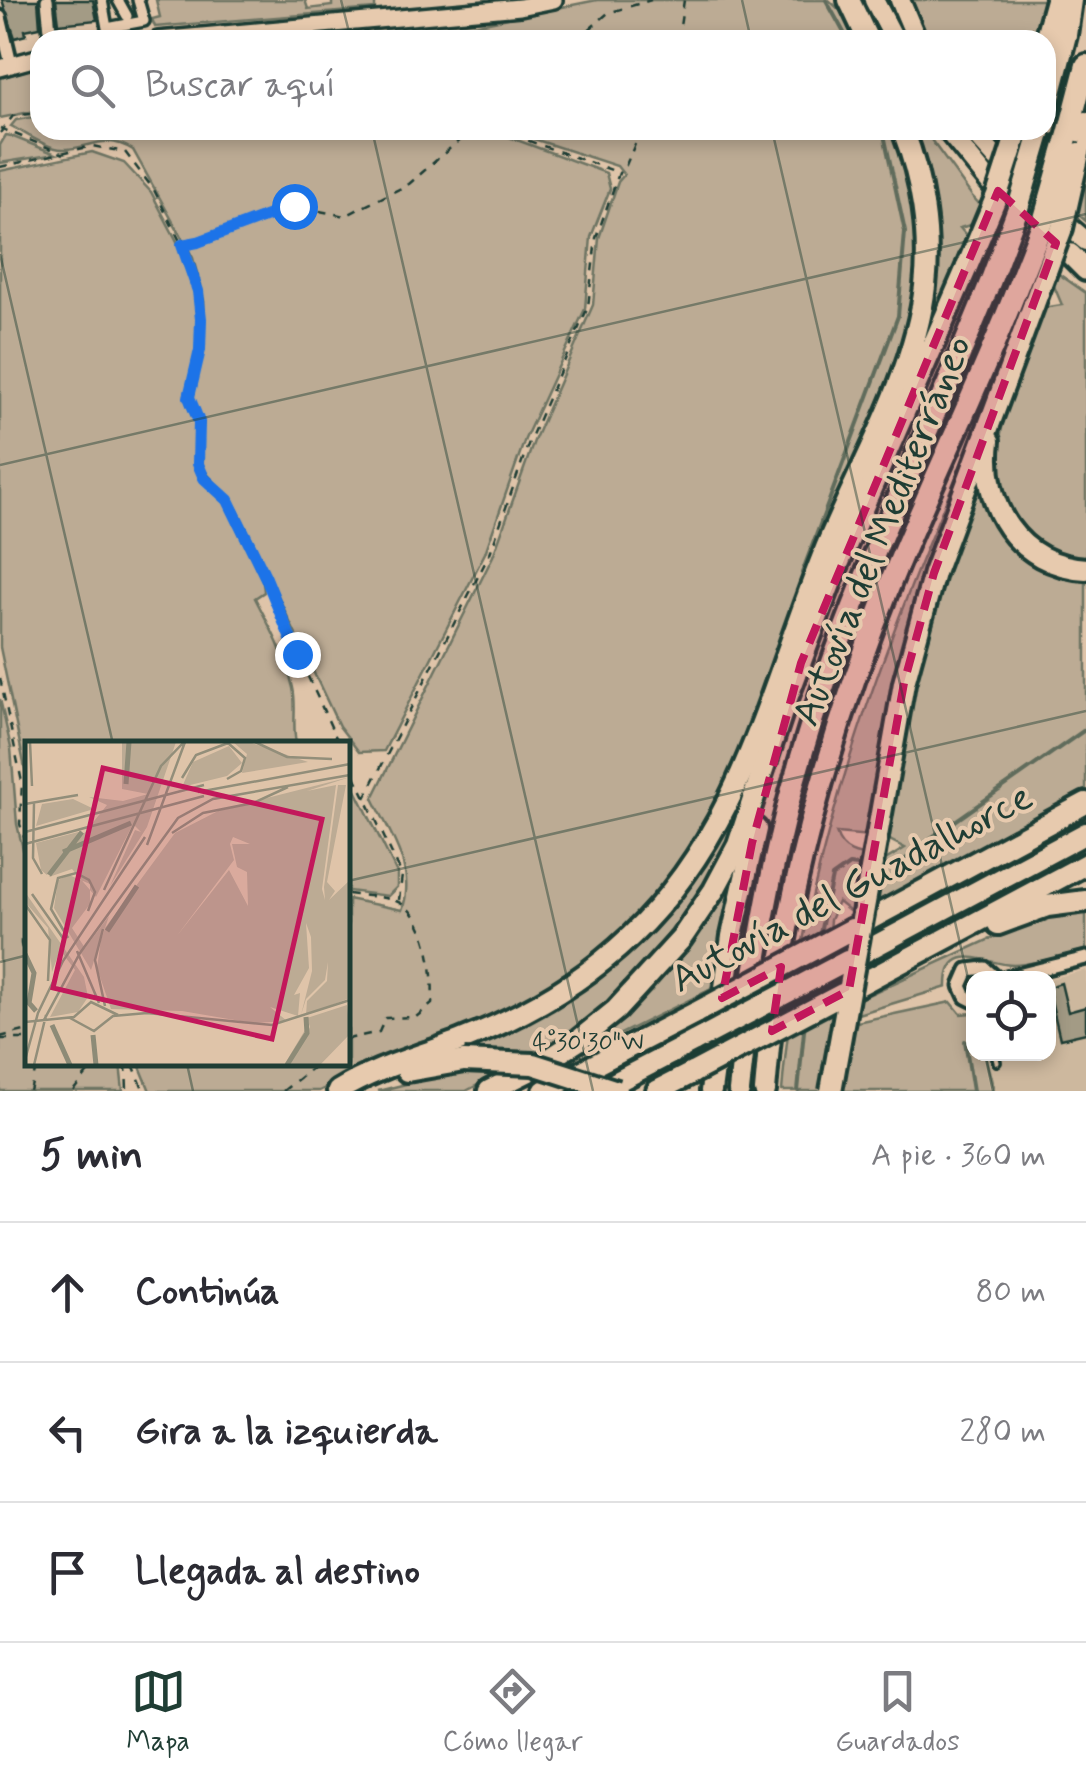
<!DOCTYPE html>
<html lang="es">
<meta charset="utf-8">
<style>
:root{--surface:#fff;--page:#f2f2f3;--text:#2b2b33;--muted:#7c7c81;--line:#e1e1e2;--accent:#1f3d34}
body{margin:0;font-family:Mynerve,sans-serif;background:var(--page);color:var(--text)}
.controls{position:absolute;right:30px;bottom:30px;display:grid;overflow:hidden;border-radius:20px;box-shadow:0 5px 15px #0003}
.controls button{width:90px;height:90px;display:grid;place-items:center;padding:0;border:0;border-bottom:2px solid var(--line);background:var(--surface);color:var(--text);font:50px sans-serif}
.stop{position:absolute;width:30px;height:30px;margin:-22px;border:8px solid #1a73e8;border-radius:50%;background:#fff}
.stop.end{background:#1a73e8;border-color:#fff;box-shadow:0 2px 10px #0008}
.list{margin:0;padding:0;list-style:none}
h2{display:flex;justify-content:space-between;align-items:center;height:130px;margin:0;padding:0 40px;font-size:42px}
h2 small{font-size:32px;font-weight:400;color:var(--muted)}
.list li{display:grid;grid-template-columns:65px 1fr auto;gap:30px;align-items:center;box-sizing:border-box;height:140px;padding:0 40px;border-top:2px solid var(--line)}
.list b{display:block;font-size:38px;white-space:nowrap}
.list em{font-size:32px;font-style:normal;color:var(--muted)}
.icon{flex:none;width:55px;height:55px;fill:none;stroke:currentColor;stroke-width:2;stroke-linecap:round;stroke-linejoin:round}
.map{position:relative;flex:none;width:1086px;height:1091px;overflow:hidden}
.search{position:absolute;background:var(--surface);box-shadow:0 5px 15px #0003;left:30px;right:30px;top:30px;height:110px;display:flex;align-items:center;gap:25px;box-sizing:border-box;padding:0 35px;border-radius:30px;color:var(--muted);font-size:38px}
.sheet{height:550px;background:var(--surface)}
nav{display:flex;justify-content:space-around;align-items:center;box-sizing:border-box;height:140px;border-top:2px solid var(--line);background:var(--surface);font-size:28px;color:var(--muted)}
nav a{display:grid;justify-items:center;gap:5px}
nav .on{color:var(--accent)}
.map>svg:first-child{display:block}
.built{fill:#cdb89e}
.green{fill:#bcab94;stroke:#6e7464;stroke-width:2.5}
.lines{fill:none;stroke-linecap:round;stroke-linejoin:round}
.stream{stroke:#616c5c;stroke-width:4}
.building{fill:#a39b85;stroke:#1f3d34;stroke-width:2.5}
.service-casing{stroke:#1f3d34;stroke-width:12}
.pedestrian-casing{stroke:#1f3d34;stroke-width:16}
.minor-casing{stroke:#1f3d34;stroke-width:19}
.secondary-casing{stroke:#1f3d34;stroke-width:22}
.primary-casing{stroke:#1f3d34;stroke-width:25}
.motorway-casing{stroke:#1f3d34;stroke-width:28}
.path{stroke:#1f3d34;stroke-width:2.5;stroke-dasharray:8 8;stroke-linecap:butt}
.service{stroke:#e7caae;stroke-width:5}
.pedestrian{stroke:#e7caae;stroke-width:9}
.minor{stroke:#e7caae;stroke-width:11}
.secondary{stroke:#e7caae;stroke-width:15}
.primary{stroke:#e7caae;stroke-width:18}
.motorway{stroke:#e7caae;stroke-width:20}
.motorway-bridge-casing{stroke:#1f3d34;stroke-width:28;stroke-linecap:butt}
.motorway-bridge{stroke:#e7caae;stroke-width:20}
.route{stroke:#1a73e8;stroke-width:12}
.marked{fill:#c2185b;fill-opacity:0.2;stroke:#c2185b;stroke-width:8;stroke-dasharray:20 12;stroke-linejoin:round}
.ticks{fill:none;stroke:#1f3d34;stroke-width:2.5;stroke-opacity:0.45}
.labels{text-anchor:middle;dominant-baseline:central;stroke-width:8;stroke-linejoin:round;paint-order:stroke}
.street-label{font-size:40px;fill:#1f3d34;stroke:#e7caae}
.inset-river{fill:none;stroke:#8d8b77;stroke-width:5}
.inset-road{fill:none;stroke:#928e7a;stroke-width:2.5}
.view{fill:#c2185b;fill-opacity:0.15;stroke:#c2185b;stroke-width:5}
.inset-edge{fill:none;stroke:#1f3d34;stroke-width:5}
.ticks-label{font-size:25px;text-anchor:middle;fill:#1f3d34;stroke:#e7caae;stroke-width:8;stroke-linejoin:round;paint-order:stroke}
</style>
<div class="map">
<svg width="1086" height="1091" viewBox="0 0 1086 1091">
<rect width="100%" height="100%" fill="#dfc4a9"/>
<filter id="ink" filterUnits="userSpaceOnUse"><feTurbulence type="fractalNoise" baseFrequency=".01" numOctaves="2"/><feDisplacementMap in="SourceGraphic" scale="20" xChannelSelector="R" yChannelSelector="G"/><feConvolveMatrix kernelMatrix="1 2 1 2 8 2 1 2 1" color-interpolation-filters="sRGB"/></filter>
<g filter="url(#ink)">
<polygon class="built" points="1086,970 1086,1091 994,1091 985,1054 1048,1054 1049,979"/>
<g class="green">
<polygon points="156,0 305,0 308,9 332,6 332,0 375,0 375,9 155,27 152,19 160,17"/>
<path d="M597,0H829L844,14L858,40H243C264,38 285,36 306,35C353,34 423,48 464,27Z"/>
<polygon points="912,0 1045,0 1035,40 929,40"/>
<polygon points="40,66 40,110 0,118 0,78"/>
<path d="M40,116V130H490L606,173L610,189L591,237L585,309L525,439L485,553L384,751L359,752L339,726L237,510L203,469L199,446L203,423L192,399L202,352L204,302L193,258L133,150C104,132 90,149 63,149C48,149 25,133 11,126L16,120Z"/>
<path d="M506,130H895L916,199L921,245L913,316L725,786L679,864L625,929L565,975L493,1020L418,1042L319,1091H150L139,1064H348V899L402,910C417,870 390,834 373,798L493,556L534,441L593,305L599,238L618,182L624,175L617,166Z"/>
<path d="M915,130H924L972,196L1017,245L1086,293V560C941,526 1010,403 1042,308L1062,305L1054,286L977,223L960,228L970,240L900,399C911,362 926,324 933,285C944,235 932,178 915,130Z"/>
<polygon points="984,130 1020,130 1086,186 1086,221 1001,150"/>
<polygon points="6,135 11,136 56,154 0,163 0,145"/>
<path d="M92,152L124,163L151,192L180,247L195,292L199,318L198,345L186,399L196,424V466L203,480L225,501L263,580L264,592L255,598C270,627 286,656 293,688C297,706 292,725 296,743L28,744L27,778L0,647V171Z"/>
<path d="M978,426L870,836L836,833C843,857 865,855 887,859L905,848L884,837C907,713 932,592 980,476L1032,561L1055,575L1086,582V790L854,915L838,902L830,920L820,1017L1027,922L1049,915L1086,910V950C1063,955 1038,964 1014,965C990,966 946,937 947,987L838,1020V1026L951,1002L961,1014L973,1013L974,1054H985L994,1091H782C801,856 885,640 978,426Z"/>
<polygon points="0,699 11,748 17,824 27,866 28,1064 120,1064 123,1091 0,1091"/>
<path d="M761,748L740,820L711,877L638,974L594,1015L541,1052L466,1091H378L434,1077L438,1071L435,1056C459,1048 484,1041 507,1031C593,994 674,920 718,838C734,809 747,778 761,748Z"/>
<polygon points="348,774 397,873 397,887 388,896 348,891"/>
<path d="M734,868L711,989L568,1060C653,1006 685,953 734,868Z"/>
</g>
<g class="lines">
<g class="stream">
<polyline points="826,0 848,40"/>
<polyline points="802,573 898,316 905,232 883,130"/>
<polyline points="881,868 902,862 931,838 1086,729"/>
<polyline points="819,938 832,877 849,865 866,867"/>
<polyline points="965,1041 973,1091"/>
<polyline points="798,1091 805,1021"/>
</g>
</g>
<g class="building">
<polygon points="2,0 38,0 40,27 25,30 26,35 15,38"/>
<polygon points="56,0 93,0 97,20 59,24"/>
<polygon points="1061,983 1068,1012 1086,1007 1086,1033 1060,1039 1048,987"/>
</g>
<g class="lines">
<defs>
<polyline id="service" points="995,1054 997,1062"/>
<g id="pedestrian">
<polyline points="102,0 107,28 144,21 138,0"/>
<polyline points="118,0 127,16"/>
</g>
<g id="minor">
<polyline points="47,0 51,40"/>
<polyline points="0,17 11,64"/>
<polyline points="1006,978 1086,958"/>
<polyline points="974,1001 966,997 961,986 968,970 985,968 996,978"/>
</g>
<g id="secondary">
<polyline points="158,40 520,7 554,0"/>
<polyline points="0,68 40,57"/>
</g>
<g id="primary">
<polyline points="874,0 895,40"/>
<polyline points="900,0 917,40"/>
<polyline points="947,130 992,185 1050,238"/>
<polyline points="971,130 1022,187 1086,241"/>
</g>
<g id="motorway">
<polyline points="849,0 868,40"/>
<polyline points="1045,40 1056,0"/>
<polyline points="1046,112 1066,35 1071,0"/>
<polyline points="1067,138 1086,65"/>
<polyline points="1079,153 1086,122"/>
<polyline points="1070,254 1086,270"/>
<path d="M989,441C981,506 1018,565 1086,569"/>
<polyline points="877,836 904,683 934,573 1034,304"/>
<polyline points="998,924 1047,906 1086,901"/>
<polyline points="852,929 1086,803"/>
<polyline points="847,961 1086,833"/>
<polyline points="842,994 1086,864"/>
<polyline points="407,1071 464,1061"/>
<path d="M338,1091C377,1067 422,1056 464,1039C526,1015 583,982 631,936C744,828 769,688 826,548C860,466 915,375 925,286C931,234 922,179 903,130"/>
<polyline points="489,1091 537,1067 579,1040 616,1010 681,939 714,890 738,845 783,709 833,576 967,267"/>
<polyline points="544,1091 697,1012"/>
<polyline points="599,1091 695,1041"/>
<polyline points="657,1091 694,1072"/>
<polyline points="711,1091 732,936 756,829"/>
<path d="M739,1091C751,975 770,859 804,747C852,586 929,436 991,280"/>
<path d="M765,1091C778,916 827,741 892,579C931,483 977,390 1015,293"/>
</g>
</defs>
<use href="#service" class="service-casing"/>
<use href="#pedestrian" class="pedestrian-casing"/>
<use href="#minor" class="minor-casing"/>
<use href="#secondary" class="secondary-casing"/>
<use href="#primary" class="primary-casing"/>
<use href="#motorway" class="motorway-casing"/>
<g class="path">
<polyline points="577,40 608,13 651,0"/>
<polyline points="678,40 684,0"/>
<polyline points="0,128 64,154"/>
<polyline points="498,130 617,172"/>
<polyline points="0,133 13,116 40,113"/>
<polyline points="0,167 92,146 125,152 154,190 182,245 198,291 200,350 189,397 199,422 197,465 204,478 227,501 339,744"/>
<polyline points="183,245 198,243 294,206 345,216 409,184 471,130"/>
<polyline points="0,678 22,782 20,824 28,850"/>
<polyline points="348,761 402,875 399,900"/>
<polyline points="365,798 490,553 529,442 588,307 596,238 619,173 626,165 641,130"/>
<path d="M348,894C362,896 382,896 396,901C428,913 435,975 432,1004L416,1017L385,1018L379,1032L348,1039"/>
<path d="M28,926C20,935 17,947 28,956"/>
<polyline points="0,1037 28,1030"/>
<polyline points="0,1039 28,1039"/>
<polyline points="126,1064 127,1091"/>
<polyline points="133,1064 144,1091"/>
<polyline points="30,1091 37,1064"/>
<polyline points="73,1091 95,1064"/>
<polyline points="283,1091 317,1064"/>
</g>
<use href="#service" class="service"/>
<use href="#pedestrian" class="pedestrian"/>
<use href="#minor" class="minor"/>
<use href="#secondary" class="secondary"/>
<use href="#primary" class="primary"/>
<use href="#motorway" class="motorway"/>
<defs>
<g id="motorway-bridge">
<polyline points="967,267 997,195 1018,130"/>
<polyline points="991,280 1018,208 1041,130"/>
<polyline points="1015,293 1043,222 1067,138"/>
<polyline points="1034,304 1062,228 1079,153"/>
<polyline points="697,1012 852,929"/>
<polyline points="695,1041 847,961"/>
<polyline points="464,1061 533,1064 617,1091"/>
<polyline points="694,1072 842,994"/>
<polyline points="831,1091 877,836"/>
</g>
</defs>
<use href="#motorway-bridge" class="motorway-bridge-casing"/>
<use href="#motorway-bridge" class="motorway-bridge"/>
</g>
</g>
<g class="lines" filter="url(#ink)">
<polyline class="route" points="294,206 198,242 182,245 198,291 201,319 200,350 189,397 199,422 198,464 204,478 228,500 266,578 297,654"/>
</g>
<path class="marked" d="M998,191L1056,243L934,573L904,683L849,990L772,1031L781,967L722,998L752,843L801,663Z"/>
<path class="ticks" d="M341,0L351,40M742,0L751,40M372,130L593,1091M772,130L974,1004M0,254L113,744M0,465L1086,214M348,881L1086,711M0,962L28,955M985,1054L993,1091M187,1064L193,1091"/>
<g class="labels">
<g class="street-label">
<text transform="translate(883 531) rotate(-68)">Autovía del Mediterráneo</text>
<text transform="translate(852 889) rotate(-28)">Autovía del Guadalhorce</text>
</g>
</g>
<g transform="translate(25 741)">
<rect width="325" height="325" fill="#dfc4a9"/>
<path d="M97,1H151L122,86L85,145L110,89L116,91L108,83L71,156L47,128L24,136L82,64L64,56L98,60L123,53L97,48ZM208,1H224L283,21L217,32L222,13ZM204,5L217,22L202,35L157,46L168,21ZM325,36L282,50L311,44L297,148L300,159L299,146L313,44H321L302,141L310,150L304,159L325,139V257L281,274L282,260L302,240L303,221L300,239L281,258L276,274L287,230L286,196L281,182L284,227L269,254L275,252L273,275L245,266L262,280L227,282L157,270L86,268L72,227L77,191L150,92L195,69ZM208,96L225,103H207L212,126L222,131L223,165L204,129L151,196L209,119L205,103ZM48,58L69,68L11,85L17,63ZM57,90L22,134L16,129L11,102ZM44,134L65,143V163L47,187L60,207L84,175L66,229L29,167L33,139ZM0,151L59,236L63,256L53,271L25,276L50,229L35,209L27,231L23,187L0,161ZM322,264L325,293L295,324H263L268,314L259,324L283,284L269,313L278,301L285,286L282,277Z" fill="#bcab94" fill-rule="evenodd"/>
<path class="inset-river" d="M101,43L104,1M38,111L106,82M24,134L57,91M82,190L112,145M0,213L9,232L4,262L11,270M27,284L45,324M68,294L71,324M262,324L282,292L281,276"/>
<path class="inset-road" d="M5,1L7,45M230,1L262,16L307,18M157,37L171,14L203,2L220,17L216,30L202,38M173,51L325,23M9,62L8,117L17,133M0,63L53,54M0,91L179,44M147,92L178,72L228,62L263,46M0,103L179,55M122,104L160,1M79,149L136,25L159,1M7,153L40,200M0,163L25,199L23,240M78,188L70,219L80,265M43,197L26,168L33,137L51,132L64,139L70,151L63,170M52,210L74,262M45,277L69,290L88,275L122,272L247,284L325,259M19,279L55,212L153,77L188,58L325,34M0,281L49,276L66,261L93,274M0,319L13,272L38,220L120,96M9,324L21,274"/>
<path class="view" d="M78,27L297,78L247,298L28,247Z"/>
<rect width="325" height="325" class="inset-edge"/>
</g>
<g class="ticks-label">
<text x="588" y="1050">4°30'30"W</text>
</g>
</svg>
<div class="controls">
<button><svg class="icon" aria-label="locate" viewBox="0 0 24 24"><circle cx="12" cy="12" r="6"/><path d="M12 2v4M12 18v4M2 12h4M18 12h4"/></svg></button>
</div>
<div class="stop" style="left:294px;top:206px"></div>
<div class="stop end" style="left:297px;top:654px"></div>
<div class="search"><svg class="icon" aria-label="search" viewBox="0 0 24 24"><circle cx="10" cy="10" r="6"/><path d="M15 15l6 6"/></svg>Buscar aquí</div>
</div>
<section class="sheet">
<h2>5 min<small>A pie · 360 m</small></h2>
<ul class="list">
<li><svg class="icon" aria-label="ahead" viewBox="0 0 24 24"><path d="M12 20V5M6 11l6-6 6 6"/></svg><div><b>Continúa</b></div><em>80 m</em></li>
<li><svg class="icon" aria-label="left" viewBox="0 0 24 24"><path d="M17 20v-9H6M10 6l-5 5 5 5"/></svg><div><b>Gira a la izquierda</b></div><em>280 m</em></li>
<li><svg class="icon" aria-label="arrive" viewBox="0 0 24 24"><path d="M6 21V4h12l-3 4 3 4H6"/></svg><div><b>Llegada al destino</b></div></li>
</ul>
</section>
<nav>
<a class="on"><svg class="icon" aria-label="map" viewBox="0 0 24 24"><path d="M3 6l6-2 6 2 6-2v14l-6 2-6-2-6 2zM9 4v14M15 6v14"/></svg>Mapa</a>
<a><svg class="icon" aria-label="directions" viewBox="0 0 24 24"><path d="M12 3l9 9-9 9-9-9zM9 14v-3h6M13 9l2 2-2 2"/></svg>Cómo llegar</a>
<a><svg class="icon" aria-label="saved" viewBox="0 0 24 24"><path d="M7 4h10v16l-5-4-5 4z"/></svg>Guardados</a>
</nav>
